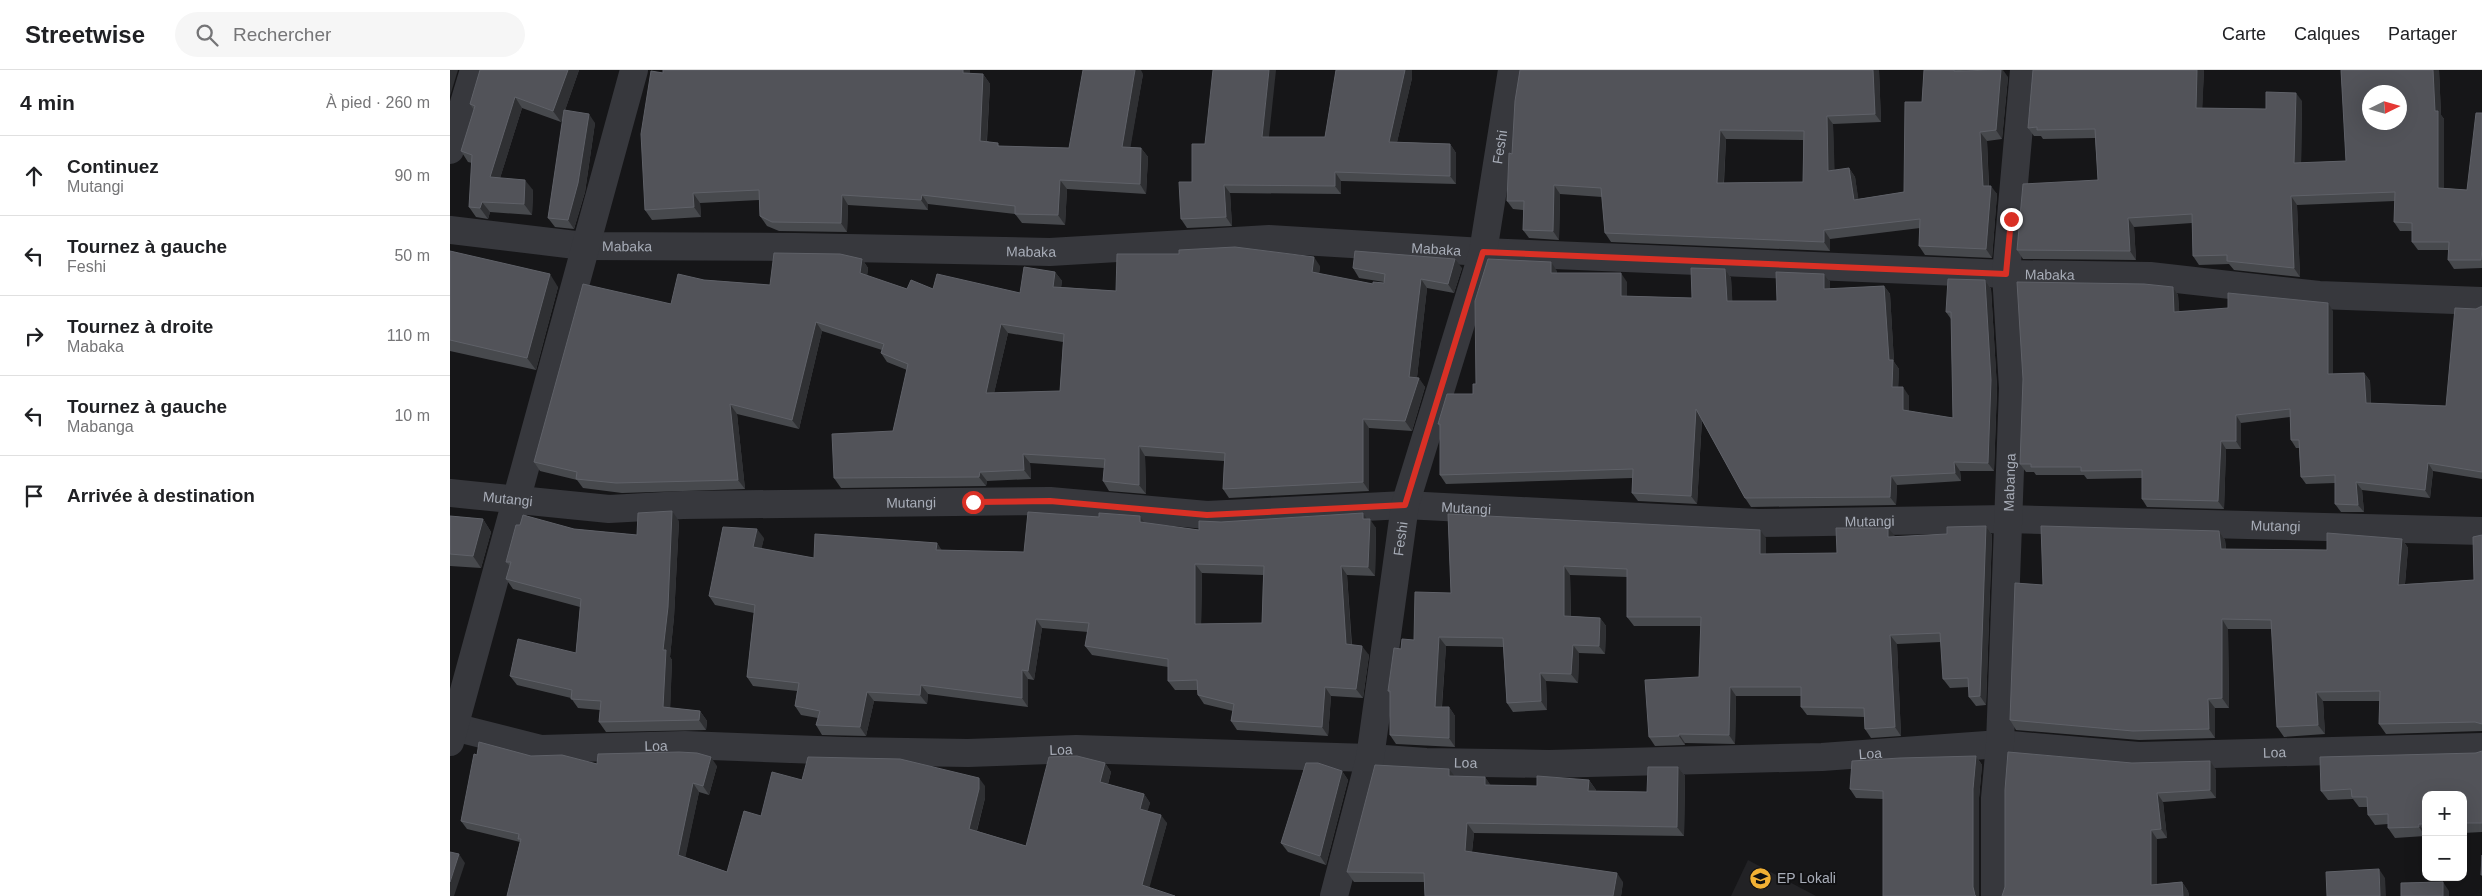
<!DOCTYPE html>
<html lang="fr">
<meta charset="utf-8">
<style>
:root{--surface:#fff;--page:#f6f6f6;--text:#202124;--muted:#757577;--line:#e0e0e0}
body{margin:0;font-family:Arial,sans-serif;background:var(--page);color:var(--text)}
.controls{position:absolute;right:15px;bottom:15px;display:grid;overflow:hidden;border-radius:10px;box-shadow:0 5px 20px #0002}
.controls button{width:45px;height:45px;display:grid;place-items:center;padding:0;border:0;border-bottom:1px solid var(--line);background:var(--surface);color:var(--text);font:25px sans-serif}
.compass{position:absolute;left:1912px;top:15px;width:45px;height:45px;border-radius:50%;background:var(--surface);box-shadow:0 5px 20px #0002;rotate:85deg}
.stop{position:absolute;width:15px;height:15px;margin:-11px;border:4px solid #d93025;border-radius:50%;background:#fff}
.stop.end{background:#d93025;border-color:#fff;box-shadow:0 1px 5px #0008}
.list{margin:0;padding:0;list-style:none}
h2{display:flex;justify-content:space-between;align-items:center;height:65px;margin:0;padding:0 20px;font-size:21px}
h2 small{font-size:16px;font-weight:400;color:var(--muted)}
.list li{display:grid;grid-template-columns:32px 1fr auto;gap:15px;align-items:center;box-sizing:border-box;height:80px;padding:0 20px;border-top:1px solid var(--line)}
.list b{display:block;font-size:19px;white-space:nowrap}
.list p{margin:0;font-size:16px;white-space:nowrap;color:var(--muted)}
.list em{font-size:16px;font-style:normal;color:var(--muted)}
.icon{flex:none;width:28px;height:28px;fill:none;stroke:currentColor;stroke-width:2;stroke-linecap:round;stroke-linejoin:round}
.map{position:relative;flex:none;width:2032px;height:826px;overflow:hidden}
header{display:flex;align-items:center;gap:30px;box-sizing:border-box;height:70px;padding:0 25px;background:var(--surface);border-bottom:1px solid var(--line)}
header strong{font-size:24px}
nav{display:flex;gap:28px;margin-inline-start:auto;font-size:18px}
.search{width:350px;height:45px;background:var(--page);display:flex;align-items:center;gap:12px;box-sizing:border-box;padding:0 18px;border-radius:28px;color:var(--muted);font-size:19px}
main{display:flex}
aside{flex:1;background:var(--surface)}
.map>svg:first-child{display:block}
.built{fill:#222225}
.lines{fill:none;stroke-linecap:round;stroke-linejoin:round}
.minor{stroke:#37383d;stroke-width:28}
.wall{fill:#47494d;fill-rule:evenodd}
.shaded-wall{fill:#2f3033}
.building{fill:#525359;stroke:#5f6168;fill-rule:evenodd}
.route{stroke:#d93025;stroke-width:6}
.labels{text-anchor:middle;dominant-baseline:central;stroke-width:4;stroke-linejoin:round;paint-order:stroke}
.street-label{font-size:14px;fill:#a8adb8;stroke:#111113}
.poi-label{font-size:14px;fill:#a8adb8;stroke:#111113;text-anchor:start}
</style>
<header>
<strong>Streetwise</strong>
<div class="search"><svg class="icon" aria-label="search" viewBox="0 0 24 24"><circle cx="10" cy="10" r="6"/><path d="M15 15l6 6"/></svg>Rechercher</div>
<nav><a>Carte</a><a>Calques</a><a>Partager</a></nav>
</header>
<main>
<aside>
<h2>4 min<small>À pied · 260 m</small></h2>
<ul class="list">
<li><svg class="icon" aria-label="ahead" viewBox="0 0 24 24"><path d="M12 20V5M6 11l6-6 6 6"/></svg><div><b>Continuez</b><p>Mutangi</p></div><em>90 m</em></li>
<li><svg class="icon" aria-label="left" viewBox="0 0 24 24"><path d="M17 20v-9H6M10 6l-5 5 5 5"/></svg><div><b>Tournez à gauche</b><p>Feshi</p></div><em>50 m</em></li>
<li><svg class="icon" aria-label="right" viewBox="0 0 24 24"><path d="M7 20v-9h11M14 6l5 5-5 5"/></svg><div><b>Tournez à droite</b><p>Mabaka</p></div><em>110 m</em></li>
<li><svg class="icon" aria-label="left" viewBox="0 0 24 24"><path d="M17 20v-9H6M10 6l-5 5 5 5"/></svg><div><b>Tournez à gauche</b><p>Mabanga</p></div><em>10 m</em></li>
<li><svg class="icon" aria-label="arrive" viewBox="0 0 24 24"><path d="M6 21V4h12l-3 4 3 4H6"/></svg><div><b>Arrivée à destination</b></div></li>
</ul>
</aside>
<div class="map">
<svg width="2032" height="826" viewBox="0 0 2032 826">
<rect width="100%" height="100%" fill="#161618"/>
<polygon class="built" points="1298,790 1366,826 1281,826"/>
<g class="lines">
<g class="minor">
<polyline points="0,80 24,0"/>
<path id="s1" d="M0,160L134,176L346,177L600,182L819,169L1033,182L1556,204L1700,206L1869,225L2032,231"/>
<path id="s2" d="M0,423L159,439L233,435L600,431L757,445L955,435L1308,453L1557,449L2032,461"/>
<path id="s3" d="M0,656L91,679L235,675L395,681L518,683L626,679L920,688L976,692L1099,694L1372,687L1550,674L1689,686L2032,677"/>
<polyline points="0,672 184,0"/>
<path id="s4" d="M884,826L920,688L955,435L1033,182L1062,0"/>
<path id="s5" d="M1545,826V728L1550,674L1563,318L1556,204L1574,0"/>
</g>
</g>
<g class="wall">
<polygon points="30,0 129,0 115,40 145,53 135,122 124,159 105,157 98,148 114,44 111,52 72,38 50,108 83,120 82,145 40,142 38,149 26,147 19,137 22,93 18,92 11,81 24,40 20,34"/>
<polygon points="886,0 962,0 962,8 947,72 1000,74 1006,83 1006,114 891,111 891,124 780,123 782,156 737,158 731,149 742,112 755,74 819,67 875,67"/>
<path d="M1429,0L1431,52L1383,54L1384,101L1399,98L1405,107L1408,129L1454,122L1472,32L1474,0H1510L1558,7L1552,69L1537,71L1539,116L1547,124L1542,188L1475,185L1469,176L1470,158L1380,169V181L1161,172L1155,163L1152,127L1110,124L1109,170L1079,168L1073,160V140L1063,139L1057,131L1062,84ZM1276,69L1353,70V112L1274,113Z"/>
<polygon points="1583,0 1754,0 1752,38 1816,39 1852,31 1851,93 1896,91 1891,0 1989,0 1991,45 1994,49 1994,118 2017,120 2032,43 2032,198 2004,199 1998,190 1999,180 1968,180 1962,172 1962,161 1950,161 1944,152 1945,131 1847,135 1850,207 1784,200 1779,194 1749,195 1743,186 1742,153 1684,157 1686,190 1573,189 1567,180 1648,110 1645,68 1593,69 1591,66 1584,66 1578,58"/>
<polygon points="213,3 533,4 540,14 537,71 550,76 619,78 693,4 680,77 691,78 698,87 696,124 617,119 615,155 572,153 565,144 478,134 478,140 398,135 397,162 329,161 317,156 310,146 309,130 250,133 251,147 202,150 195,140"/>
<polygon points="0,181 108,217 86,300 0,281"/>
<path d="M412,189L418,198L417,206L457,219H483L570,223L605,202L612,211L611,217L666,221L870,196L869,204L923,214L934,213V212L909,208L903,198H1012L1004,223L977,218L967,307L975,317L962,361L919,358V421L779,428L773,419L774,391L695,386L696,424L659,421L653,411L654,398L580,393L581,409L537,411L536,416L391,418L384,408L443,361L457,300L437,292L431,283L432,280L372,261L349,359L287,344L295,419L172,423L133,418L127,410L90,401L84,392L221,234L254,210L320,215ZM558,263L613,272L610,321L544,323Z"/>
<polygon points="1275,199 1281,208 1282,231 1327,231 1374,204 1380,212 1380,219 1434,216 1440,224 1444,292 1449,299 1448,317 1459,326 1459,341 1503,348 1501,249 1496,242 1535,210 1541,219 1547,318 1544,401 1510,401 1511,411 1447,415 1446,435 1301,437 1295,428 1252,350 1247,434 1188,431 1182,423 1182,408 996,414 990,405 990,357 988,354 1023,324 1026,314 1107,201 1107,203 1177,212 1177,226 1242,228"/>
<polygon points="1723,217 1728,225 1729,241 1883,241 1883,304 1914,303 1920,311 1921,333 1996,336 2026,239 2032,236 2032,409 1983,401 1980,428 1912,420 1914,442 1891,442 1885,434 1885,413 1856,414 1851,407 1849,378 1846,378 1841,370 1840,347 1791,353 1791,379 1776,379 1774,439 1697,437 1692,429 1692,408 1637,409 1634,405 1586,405 1584,402 1576,402 1570,394"/>
<polygon points="998,444 1316,468 1316,484 1387,483 1445,467 1497,464 1536,456 1542,465 1536,635 1526,636 1519,627 1519,617 1500,618 1493,609 1491,572 1447,574 1451,666 1421,668 1415,659 1414,647 1357,645 1351,637 1351,626 1286,626 1285,674 1235,673 1235,675 1205,676 1199,667 1249,607 1251,556 1184,556 1177,547 1177,507 1120,505 1121,546 1150,548 1156,556 1155,584 1129,583 1128,613 1096,611 1097,640 1063,642 1057,633 1053,577 996,576 992,637 999,637 1005,646 1005,677 946,674 940,665 940,624 938,621 951,579 964,570 1001,523"/>
<polygon points="0,446 33,449 41,462 31,498 0,496"/>
<path d="M690,446L694,453L749,460L771,452L917,449L926,458L925,506L897,505L902,575L919,585L913,628L881,626L878,666L787,660L781,651L783,641L754,634L748,625L747,620H725L718,611V597L642,585L635,576L638,562L592,558L584,610L578,609V637L478,624L477,634L424,631L416,666L372,665L366,655L368,648L351,645L345,636L347,621L303,616L297,607L304,543L265,535L259,526L314,468L311,479L364,488L487,473L491,480L574,482L649,447ZM752,503L813,505L812,553L751,554Z"/>
<polygon points="229,451 224,547 220,587 222,590 220,638 250,641 257,651 256,660 156,662 149,652 150,640 128,638 121,628 67,615 60,606 126,583 130,537 63,519 56,509 60,496 56,492 124,459 187,465"/>
<polygon points="1769,461 1775,470 1776,479 1877,480 1952,469 1958,478 1955,514 2024,510 2032,465 2032,661 1936,664 1929,654 1930,631 1873,631 1875,664 1834,667 1827,657 1822,559 1778,559 1779,638 1765,638 1765,668 1689,670 1566,660 1560,650 1593,515"/>
<polygon points="2032,681 2032,762 2013,763 2013,725 1976,725 1975,766 1945,768 1938,758 1938,754 1925,755 1918,745 1918,737 1909,737 1903,729 1878,730 1871,721"/>
<polygon points="27,685 81,686 147,694 267,696 259,725 249,722 235,787 277,802 311,746 352,710 535,716 535,728 527,761 576,776 655,693 661,702 658,714 694,724 700,733 697,741 717,753 699,817 57,826 70,772 17,759 11,751"/>
<polygon points="1526,686 1532,695 1529,728 1529,826 1433,729 1406,728 1400,719"/>
<polygon points="1228,697 1235,706 1234,766 1024,763 1022,782 1173,812 1171,826 975,826 974,812 904,812 897,802 1004,707 1035,707 1040,715 1087,716 1139,710 1146,720 1146,721 1197,722"/>
<polygon points="1766,700 1766,728 1713,732 1717,768 1707,769 1707,814 1732,812 1738,821 1739,826 1552,826 1555,817 1555,720"/>
<polygon points="892,701 898,710 876,795 838,782 831,773"/>
</g>
<g class="shaded-wall">
<polygon points="0,0 8,0 0,26"/>
<polygon points="118,0 129,0 111,52 103,41"/>
<polygon points="513,0 520,0 520,13 513,3"/>
<polygon points="685,0 691,0 693,4 679,86 672,77"/>
<polygon points="819,0 826,0 818,76 812,67"/>
<polygon points="955,0 962,0 962,8 945,81 939,72"/>
<polygon points="1423,0 1429,0 1431,52 1425,44"/>
<polygon points="1551,0 1553,0 1558,7 1552,69 1546,60"/>
<polygon points="1747,0 1754,0 1752,47 1746,38"/>
<polygon points="1983,0 1989,0 1991,45 1994,49 1994,127 1988,118"/>
<polygon points="533,4 540,14 536,80 530,71"/>
<polygon points="1846,23 1852,31 1851,102 1844,93"/>
<polygon points="65,27 72,38 47,118 40,107"/>
<polygon points="139,44 145,53 135,122 124,159 118,150"/>
<polygon points="1377,46 1383,54 1385,110 1378,101"/>
<polygon points="1270,60 1276,69 1273,122 1267,113"/>
<polygon points="1530,62 1537,71 1539,125 1533,116"/>
<polygon points="1000,74 1006,83 1006,114 1000,106"/>
<polygon points="691,78 698,87 696,124 690,114"/>
<polygon points="1399,98 1405,107 1410,139 1404,130"/>
<polygon points="885,102 891,111 891,124 885,116"/>
<polygon points="75,110 83,120 82,145 74,134"/>
<polygon points="610,110 617,119 615,155 608,145"/>
<polygon points="774,115 780,123 782,156 776,147"/>
<polygon points="1104,115 1110,124 1109,170 1103,161"/>
<polygon points="1541,116 1547,124 1542,188 1536,179"/>
<polygon points="243,123 250,133 251,147 244,137"/>
<polygon points="392,125 398,135 397,162 391,153"/>
<polygon points="472,125 478,134 478,140 471,130"/>
<polygon points="1841,126 1847,135 1850,207 1844,198"/>
<polygon points="32,132 40,142 38,149 30,138"/>
<polygon points="1678,148 1684,157 1686,190 1680,181"/>
<polygon points="1374,160 1380,169 1380,181 1374,172"/>
<polygon points="864,187 870,196 868,212 862,202"/>
<polygon points="412,189 418,198 416,213 410,203"/>
<polygon points="1005,189 1012,198 1004,223 998,214"/>
<polygon points="1101,192 1107,201 1107,212 1101,203"/>
<polygon points="1275,199 1281,208 1283,240 1277,231"/>
<polygon points="605,202 612,211 610,226 603,217"/>
<polygon points="1171,203 1177,212 1177,234 1171,226"/>
<polygon points="100,204 108,217 86,300 77,288"/>
<polygon points="1374,204 1380,212 1380,228 1374,219"/>
<polygon points="971,209 977,218 966,316 959,307"/>
<polygon points="1535,210 1541,219 1547,318 1544,401 1538,393"/>
<polygon points="1434,216 1440,224 1444,292 1449,299 1448,326 1442,317 1439,290"/>
<polygon points="1723,217 1728,225 1730,250 1724,242"/>
<polygon points="1878,233 1883,241 1883,312 1878,304"/>
<polygon points="366,252 372,261 349,359 342,350"/>
<polygon points="551,254 558,263 542,332 536,323"/>
<polygon points="1914,303 1920,311 1921,341 1916,333"/>
<polygon points="969,308 975,317 962,361 955,351"/>
<polygon points="1453,317 1459,326 1459,348 1453,340"/>
<polygon points="280,334 287,344 295,419 288,410"/>
<polygon points="1246,339 1252,348 1247,434 1241,426"/>
<polygon points="1786,345 1791,353 1791,379 1786,371"/>
<polygon points="913,349 919,358 919,421 913,412"/>
<polygon points="1771,371 1776,379 1774,439 1768,431"/>
<polygon points="689,376 695,386 696,424 689,415"/>
<polygon points="573,384 580,393 581,409 574,400"/>
<polygon points="1504,392 1510,401 1511,411 1505,403"/>
<polygon points="1978,393 1983,401 1980,428 1975,420"/>
<polygon points="530,402 537,411 536,416 529,407"/>
<polygon points="1441,406 1447,415 1446,435 1440,427"/>
<polygon points="1906,412 1912,420 1914,442 1908,435"/>
<polygon points="222,441 229,451 224,547 220,587 222,590 220,646 213,637 213,580"/>
<polygon points="913,443 919,452 920,449 926,458 925,506 918,497"/>
<polygon points="690,446 696,455 690,452"/>
<polygon points="33,449 41,462 31,498 23,486"/>
<polygon points="1536,456 1542,465 1536,635 1530,626"/>
<polygon points="1438,458 1445,466 1438,467"/>
<polygon points="307,459 314,468 310,486 303,477"/>
<polygon points="1310,460 1316,468 1316,493 1310,484"/>
<polygon points="1769,461 1775,470 1777,489 1771,479"/>
<polygon points="1952,469 1958,478 1954,524 1948,515"/>
<polygon points="487,473 493,482 486,480"/>
<polygon points="745,494 752,503 751,563 745,554"/>
<polygon points="891,496 897,505 902,584 896,574"/>
<polygon points="1114,496 1120,505 1121,555 1114,546"/>
<polygon points="1150,548 1156,556 1155,584 1149,576"/>
<polygon points="586,549 592,558 584,610 578,601"/>
<polygon points="1772,549 1778,559 1779,638 1772,628"/>
<polygon points="1440,565 1447,574 1451,666 1445,657"/>
<polygon points="989,567 996,576 991,646 985,637"/>
<polygon points="1123,575 1129,583 1128,613 1121,604"/>
<polygon points="912,576 919,585 913,628 906,619"/>
<polygon points="572,600 578,609 578,637 572,628"/>
<polygon points="1090,603 1096,611 1097,640 1091,631"/>
<polygon points="471,615 478,624 477,634 470,625"/>
<polygon points="875,617 881,626 878,666 872,657"/>
<polygon points="1280,617 1286,626 1285,674 1279,665"/>
<polygon points="417,622 424,631 416,666 410,657"/>
<polygon points="1866,622 1873,631 1875,664 1868,655"/>
<polygon points="1758,629 1765,638 1765,668 1759,659"/>
<polygon points="999,637 1005,646 1005,677 999,668"/>
<polygon points="250,641 257,651 256,660 249,650"/>
<polygon points="1229,664 1235,673 1235,675 1229,666"/>
<polygon points="1526,686 1532,695 1529,728 1529,826 1526,826 1523,817 1523,719"/>
<polygon points="261,687 267,696 259,725 253,716"/>
<polygon points="1760,691 1766,700 1766,728 1760,720"/>
<polygon points="655,693 661,702 656,721 650,712"/>
<polygon points="1228,697 1235,706 1234,766 1227,757"/>
<polygon points="999,699 1006,708 999,706"/>
<polygon points="892,701 898,710 876,795 870,786"/>
<polygon points="1035,707 1042,717 1035,715"/>
<polygon points="529,708 535,716 535,728 525,767 519,759"/>
<polygon points="1139,710 1146,720 1145,731 1138,721"/>
<polygon points="243,713 249,722 234,794 228,785"/>
<polygon points="1707,723 1713,732 1717,768 1711,759"/>
<polygon points="694,724 700,733 696,747 690,739"/>
<polygon points="711,745 717,753 698,823 692,815"/>
<polygon points="1017,753 1024,763 1021,790 1015,781"/>
<polygon points="1969,754 1975,763 1975,766 1969,757"/>
<polygon points="1701,760 1707,769 1707,823 1701,815"/>
<polygon points="9,784 15,793 4,826 0,826 0,812"/>
<polygon points="1929,799 1935,808 1936,826 1930,826"/>
<polygon points="1167,803 1173,812 1171,826 1163,826"/>
<polygon points="1732,812 1738,821 1739,826 1733,826"/>
<polygon points="1993,812 1999,821 1999,826 1993,826"/>
</g>
<g class="building">
<polygon points="30,0 118,0 103,41 65,27 40,107 75,110 74,134 32,132 30,138 19,137 22,85 11,81 25,36 20,34"/>
<polygon points="213,0 513,0 513,3 533,4 530,71 548,73 548,76 619,78 633,0 685,0 672,77 691,78 690,114 610,110 608,145 565,144 565,136 472,125 471,130 392,125 391,153 322,152 310,146 309,120 243,123 244,137 195,140 191,64 201,1 213,3"/>
<polygon points="763,0 819,0 812,67 875,67 886,0 955,0 939,72 1000,74 1000,106 885,102 885,116 774,115 776,147 731,149 729,112 742,112 742,74 755,74"/>
<path d="M1070,0H1423L1425,44L1377,46L1378,101L1399,98L1404,130L1454,122L1455,32H1472L1474,0H1504V1L1551,0L1546,60L1530,62L1533,116H1541L1536,179L1469,176L1470,149L1374,160V172L1155,163L1151,118L1104,115L1103,161L1073,160L1074,131H1057L1059,83L1062,84L1065,31ZM1270,60L1354,61L1353,112L1267,113Z"/>
<path d="M1583,0H1747L1746,38L1816,39V22L1846,23L1844,93L1896,91L1891,0H1983L1985,41H1988V118L2017,120L2026,43H2032V178L2031,190H1998L1999,172H1962V153L1944,152L1945,122L1841,126L1844,198L1777,191V185L1743,186L1742,144L1678,148L1680,181L1567,180L1573,114L1648,110L1645,59L1587,60V57L1578,58ZM1920,22H1950V52H1920Z"/>
<polygon points="114,40 139,44 128,113 118,150 98,148"/>
<path d="M785,177L864,187L862,202L923,214V212L934,213L935,204L903,198L905,181L1005,189L998,214L971,209L959,307L969,308L955,351L913,349V412L773,419L775,383L689,376V415L653,411L655,389L573,384L574,400L530,402L529,407L384,408L382,364L443,361L458,294L431,283L434,274L366,252L342,350L280,334L288,410L166,413L126,409L127,402L84,392L133,214L221,234L228,204L254,210L320,215L324,183L390,184L412,189L410,203L457,219L461,210L483,219L487,204L570,223L574,197L605,202L603,217L666,221L667,184H729V180ZM551,254L614,264L610,321L536,323Z"/>
<polygon points="0,181 100,204 77,288 0,270"/>
<polygon points="1038,189 1101,192 1101,203 1171,203 1171,226 1242,228 1241,198 1275,199 1277,231 1327,231 1326,202 1374,204 1374,219 1434,216 1439,290 1443,290 1442,317 1453,317 1453,340 1503,348 1501,242 1496,242 1498,209 1535,210 1541,310 1538,393 1504,392 1505,403 1441,406 1440,427 1295,428 1246,339 1241,426 1182,423 1183,399 990,405 990,354 988,354 997,324 1023,324 1023,314 1026,314 1025,231"/>
<polygon points="1567,212 1694,214 1723,217 1724,242 1778,238 1778,223 1878,233 1878,304 1914,303 1916,333 1996,336 2005,238 2026,239 2032,236 2032,402 1978,393 1975,420 1906,412 1908,435 1885,434 1885,405 1851,407 1849,370 1841,370 1840,339 1786,345 1786,371 1771,371 1768,431 1692,429 1692,400 1631,401 1631,397 1581,397 1581,394 1570,394 1573,309"/>
<polygon points="222,441 218,537 213,580 216,580 213,637 250,641 249,650 149,652 151,631 121,629 122,620 60,606 68,569 126,583 131,529 56,509 61,492 56,492 66,455 70,455 73,445 124,459 187,465 188,443"/>
<path d="M578,442L649,447V443L690,446V452L749,460V451L771,452L913,443V449H920L918,497L891,496L896,574L912,576L906,619L875,617L872,657L781,651L784,634L748,625L747,610L718,611V589L635,576L639,553L586,549L578,601L572,600V628L471,615L470,625L417,622L410,657L366,655L370,641L345,636L349,613L297,607L305,535L259,526L273,457L307,459L303,477L364,488L365,464L487,473L486,480L574,482ZM745,494L814,496L812,553L745,554Z"/>
<polygon points="998,444 1310,460 1310,484 1387,483 1386,458 1438,458 1438,467 1497,464 1497,457 1536,456 1530,626 1519,627 1518,608 1493,609 1490,563 1440,565 1445,657 1415,659 1414,638 1351,637 1351,617 1280,617 1279,665 1229,664 1229,666 1199,667 1195,610 1249,607 1251,547 1177,547 1177,499 1114,496 1114,546 1150,548 1149,576 1123,575 1121,604 1090,603 1091,631 1057,633 1053,568 989,567 985,637 999,637 999,668 940,665 940,621 938,621 944,578 951,579 952,569 964,570 965,522 1001,523"/>
<polygon points="0,446 33,449 23,486 0,484"/>
<polygon points="1591,456 1769,461 1771,479 1877,480 1877,463 1952,469 1948,515 2024,510 2023,467 2032,465 2032,654 2025,652 1929,654 1930,621 1866,622 1868,655 1827,657 1821,550 1772,549 1772,628 1758,629 1759,659 1683,661 1560,650 1565,513 1593,515"/>
<polygon points="29,672 81,686 112,685 147,694 148,684 229,682 247,683 261,687 253,716 243,713 228,785 277,802 294,741 311,746 322,702 352,710 358,687 450,689 529,708 529,719 519,759 576,776 599,687 627,686 655,693 650,712 694,724 690,739 711,745 692,815 725,826 57,826 71,769 68,769 69,764 11,751 24,684 27,685"/>
<polygon points="2032,681 2032,753 2013,753 2013,725 1976,725 1976,754 1969,754 1969,757 1938,758 1938,744 1918,745 1917,727 1902,727 1901,719 1871,721 1870,687 2026,683"/>
<polygon points="1558,682 1682,693 1760,691 1760,720 1707,723 1711,759 1701,760 1701,815 1732,812 1733,826 1552,826 1555,817 1555,720"/>
<polygon points="1526,686 1523,719 1523,817 1525,825 1526,826 1433,826 1433,721 1400,719 1402,691 1450,688"/>
<polygon points="856,693 868,693 892,701 870,786 831,773"/>
<polygon points="925,695 999,699 999,706 1035,707 1035,715 1087,716 1087,706 1139,710 1138,721 1197,722 1198,697 1228,697 1227,757 1017,753 1015,781 1167,803 1163,826 975,826 974,803 897,802"/>
<polygon points="0,782 9,784 0,812"/>
<polygon points="2032,785 2032,805 2031,805"/>
<polygon points="1929,799 1930,826 1877,826 1876,802"/>
<polygon points="1993,812 1993,826 1951,826 1951,813"/>
</g>
<g class="lines">
<polyline class="route" points="523,432 600,431 757,445 955,435 1033,182 1556,204 1561,149"/>
</g>
<defs>
<symbol id="school-disc" viewBox="-11 -11 22 22"><circle r="9.5" fill="#f2b134" stroke="#111113"/><path d="M0-5L7-2L0 1L-7-2ZM-4 1L0 2.5L4 1V4Q0 6-4 4Z" fill="#111"/></symbol>
</defs>
<g fill-rule="evenodd">
<use href="#school-disc" x="1298" y="796" width="25" height="25"/>
</g>
<g class="labels">
<g class="street-label">
<text stroke="none"><textPath href="#s4" startOffset="769">Feshi</textPath></text>
<text stroke="none"><textPath href="#s1" startOffset="178">Mabaka</textPath></text>
<text stroke="none"><textPath href="#s1" startOffset="988">Mabaka</textPath></text>
<text stroke="none"><textPath href="#s1" startOffset="582">Mabaka</textPath></text>
<text stroke="none"><textPath href="#s1" startOffset="1602">Mabaka</textPath></text>
<text stroke="none"><textPath href="#s5" startOffset="414">Mabanga</textPath></text>
<text stroke="none"><textPath href="#s2" startOffset="58">Mutangi</textPath></text>
<text stroke="none"><textPath href="#s2" startOffset="462">Mutangi</textPath></text>
<text stroke="none"><textPath href="#s2" startOffset="1018">Mutangi</textPath></text>
<text stroke="none"><textPath href="#s2" startOffset="1422">Mutangi</textPath></text>
<text stroke="none"><textPath href="#s2" startOffset="1828">Mutangi</textPath></text>
<text stroke="none"><textPath href="#s4" startOffset="364">Feshi</textPath></text>
<text stroke="none"><textPath href="#s3" startOffset="209">Loa</textPath></text>
<text stroke="none"><textPath href="#s3" startOffset="614">Loa</textPath></text>
<text stroke="none"><textPath href="#s3" startOffset="1829">Loa</textPath></text>
<text stroke="none"><textPath href="#s3" startOffset="1424">Loa</textPath></text>
<text stroke="none"><textPath href="#s3" startOffset="1019">Loa</textPath></text>
</g>
<g class="poi-label">
<text x="1327" y="808">EP Lokali</text>
</g>
</g>
</svg>
<div class="controls">
<button>+</button>
<button>−</button>
</div>
<svg class="compass" viewBox="-18 -18 36 36"><path d="M0-13l5 13h-10z" fill="#e53935"/><path d="M0 13l5-13h-10z" fill="#757577"/></svg>
<div class="stop" style="left:523px;top:432px"></div>
<div class="stop end" style="left:1561px;top:149px"></div>
</div>
</main>
